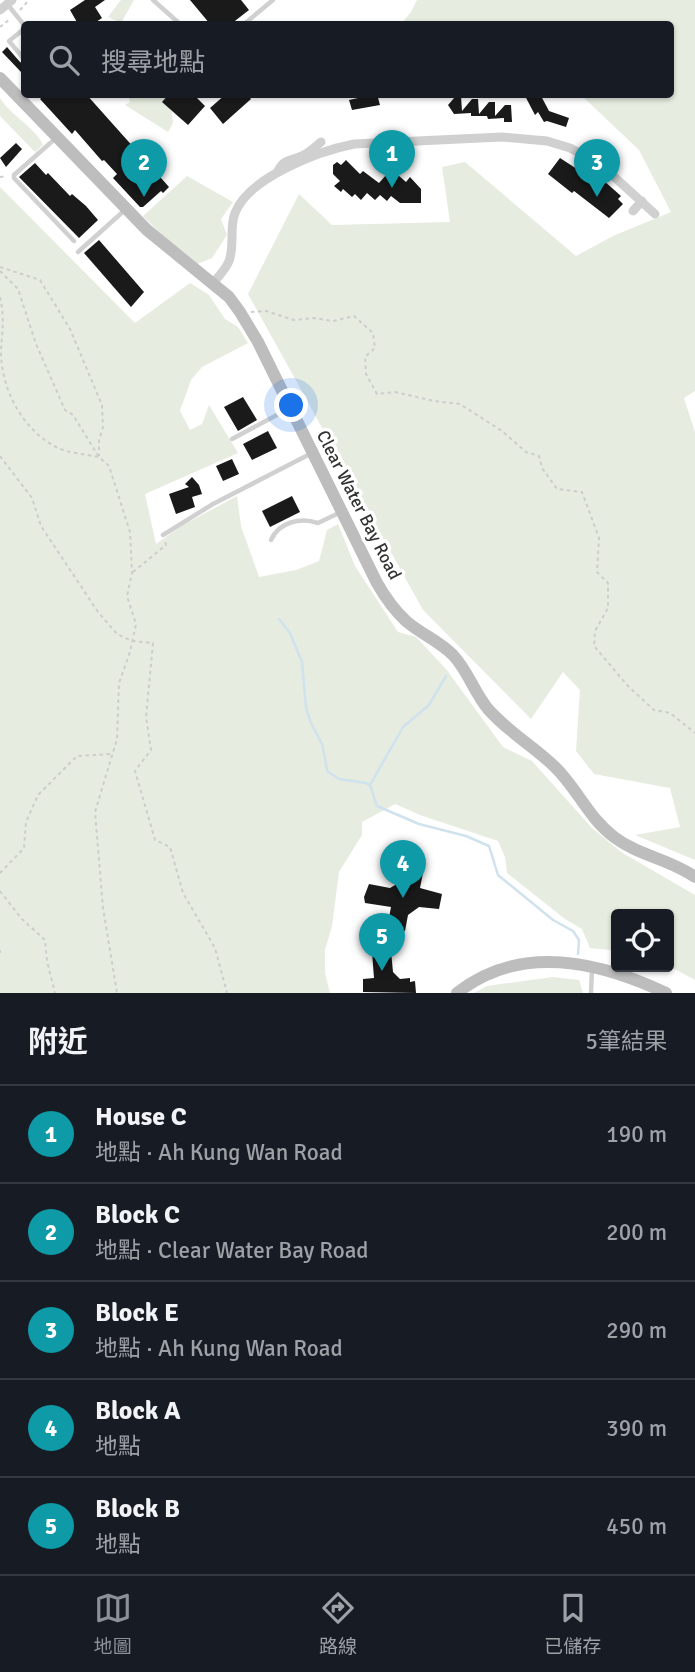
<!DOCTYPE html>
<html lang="zh-TW">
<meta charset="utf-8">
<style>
:root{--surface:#171b24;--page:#242831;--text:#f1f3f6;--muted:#9ea1a6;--line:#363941;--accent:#8c9099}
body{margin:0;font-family:Signika,"Noto Sans TC",sans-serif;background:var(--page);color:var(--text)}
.controls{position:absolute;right:21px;bottom:21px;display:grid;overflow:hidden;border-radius:7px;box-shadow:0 2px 5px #0004}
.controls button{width:63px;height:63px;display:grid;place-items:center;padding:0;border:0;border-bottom:2px solid var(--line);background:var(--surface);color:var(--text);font:35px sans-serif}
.you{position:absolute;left:292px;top:406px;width:24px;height:24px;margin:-18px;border:5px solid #fff;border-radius:50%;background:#1a73e8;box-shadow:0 0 0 10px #1a73e833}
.badge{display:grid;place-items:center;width:46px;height:46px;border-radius:50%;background:var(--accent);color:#fff;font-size:23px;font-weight:700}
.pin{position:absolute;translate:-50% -58px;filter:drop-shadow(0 2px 4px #0008)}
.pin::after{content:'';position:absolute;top:37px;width:24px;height:21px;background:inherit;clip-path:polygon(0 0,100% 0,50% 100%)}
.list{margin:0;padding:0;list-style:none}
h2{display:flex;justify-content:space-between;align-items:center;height:91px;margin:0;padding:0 28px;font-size:30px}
h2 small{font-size:23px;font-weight:400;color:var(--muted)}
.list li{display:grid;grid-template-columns:46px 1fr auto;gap:21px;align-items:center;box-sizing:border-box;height:98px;padding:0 28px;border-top:2px solid var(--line)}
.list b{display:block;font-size:26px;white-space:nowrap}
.list p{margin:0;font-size:23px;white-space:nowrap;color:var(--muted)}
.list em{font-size:23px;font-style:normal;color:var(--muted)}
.icon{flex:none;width:38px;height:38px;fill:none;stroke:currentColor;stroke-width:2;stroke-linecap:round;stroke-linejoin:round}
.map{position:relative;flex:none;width:695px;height:993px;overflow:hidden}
.search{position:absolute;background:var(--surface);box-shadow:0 2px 5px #0004;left:21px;right:21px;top:21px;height:77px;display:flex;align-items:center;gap:18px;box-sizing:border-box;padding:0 24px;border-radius:7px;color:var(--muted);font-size:26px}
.sheet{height:581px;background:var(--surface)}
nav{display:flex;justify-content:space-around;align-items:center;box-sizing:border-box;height:98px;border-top:2px solid var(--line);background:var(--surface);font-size:19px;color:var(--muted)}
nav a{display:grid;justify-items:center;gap:4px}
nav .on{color:var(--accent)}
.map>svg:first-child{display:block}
.green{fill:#e6ecdf}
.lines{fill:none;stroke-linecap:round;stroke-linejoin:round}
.stream{stroke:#cfe2ee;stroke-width:2.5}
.building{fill:#1a1a1a}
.path{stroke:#cdcdcd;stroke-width:2;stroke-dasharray:3.5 3.5;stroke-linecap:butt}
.service{stroke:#d0d0d0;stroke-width:4.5}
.minor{stroke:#d0d0d0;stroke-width:9}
.secondary{stroke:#bdbdbd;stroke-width:12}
.labels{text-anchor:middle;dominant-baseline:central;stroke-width:7;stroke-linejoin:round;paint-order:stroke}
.street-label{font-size:18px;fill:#333;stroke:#fff}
</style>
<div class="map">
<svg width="695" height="993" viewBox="0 0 695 993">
<rect width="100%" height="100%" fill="#fff"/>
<g class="green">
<polygon points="121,0 134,0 121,23 108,17"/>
<polygon points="417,0 695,0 695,391 684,398 695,432 695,860 635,835 680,827 670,788 594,774 576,751 580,690 563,672 531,719 423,610 248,294 299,194 332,225 450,222 442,167 465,162 576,256 613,236 671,212 639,150 581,95 670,94 670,24 401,24 411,12"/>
<polygon points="128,95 170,95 173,123 168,132 125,105 130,102"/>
<path d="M0,98C10,115 36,128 43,145L35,152L0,116Z"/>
<polygon points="187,176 233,202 221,219 227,235 212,258 197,264 169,242 143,216"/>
<polygon points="0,187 135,323 190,283 209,295 225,319 238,327 248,343 202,367 191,380 180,411 190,430 202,424 209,405 238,453 145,494 156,544 183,525 237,496 241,526 259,577 296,570 319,561 327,530 338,524 355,566 398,632 416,637 446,669 503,747 532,761 592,828 621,852 695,895 695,980 669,966 669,914 616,914 616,955 610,950 590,948 582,929 565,919 507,873 505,857 498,841 420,815 395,804 362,822 362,835 339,872 332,926 325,950 325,973 330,993 0,993"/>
<polygon points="553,977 579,980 583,993 474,993 487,986"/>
</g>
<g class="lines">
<g class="stream">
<polyline points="279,619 290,633 302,662 306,708 311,723 322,744 327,769"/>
<polyline points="327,771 339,779 366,783 370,785 377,806 419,824 466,836 489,846 498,875 553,920 573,931 579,940 578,954"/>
<polyline points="370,785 403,727 429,705 446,676"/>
</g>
</g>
<g class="building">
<polygon points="85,0 105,0 95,7 102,18 93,24 78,24 70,10"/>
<polygon points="190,0 241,0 249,10 231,24 210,24"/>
<polygon points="7,47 20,62 24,64 24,68 21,72 2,52"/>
<polygon points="45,94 86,94 169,187 163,193 161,191 143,207 140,207 113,178 117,174 104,160 102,161 75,130 72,134 40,99"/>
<polygon points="169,94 193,94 205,106 188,125 162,102"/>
<polygon points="226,94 247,94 251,99 223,124 210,108"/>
<polygon points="357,94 377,94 380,105 352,110 349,100 358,98"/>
<polygon points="524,94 540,94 549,111 569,118 566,127 547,121 544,122 538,112 535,115"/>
<polygon points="461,96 462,111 472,99 478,99 479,114 489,102 495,102 495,116 505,105 511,105 512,122 504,122 504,118 488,119 487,116 471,116 471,113 454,114 448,105 455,97"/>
<polygon points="16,143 22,149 6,167 0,158"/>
<polygon points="560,158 580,171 582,168 591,176 593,174 601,182 603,180 621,196 618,199 623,204 609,218 574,191 572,193 548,174"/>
<polygon points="346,160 360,174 363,171 379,183 387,174 394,179 398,175 406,182 410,177 421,189 421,203 400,203 391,196 387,201 380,195 375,200 367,193 361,200 355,194 352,197 343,189 341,192 334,186 340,181 333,174 333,165 337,162 341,165"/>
<polygon points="35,163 46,175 48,173 70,196 72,194 86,206 98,220 79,238 19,177"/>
<polygon points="99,240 144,292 131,307 84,253"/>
<polygon points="243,397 257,420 238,431 224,407"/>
<polygon points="268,431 277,448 252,460 243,444"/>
<polygon points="232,459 239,474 223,481 216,466"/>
<polygon points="192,477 199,485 202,494 192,497 195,507 176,514 169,494 189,487 185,484"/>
<polygon points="292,496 300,512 270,527 262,511"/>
<polygon points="405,864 424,868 420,888 442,894 439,909 419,907 408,915 405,931 387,928 391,907 365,903 364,897 369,884 390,888 402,881"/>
<polygon points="378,950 391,951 393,972 400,979 410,978 410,982 415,981 416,993 363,992 363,979 374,978 372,952 378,952"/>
</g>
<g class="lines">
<g class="path">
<polyline points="20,10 29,0"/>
<polyline points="0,27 10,19"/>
<polyline points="0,177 6,176"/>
<polyline points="0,267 40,280 70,329 102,405 103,427 99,440 99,456"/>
<polyline points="0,271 18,289 36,344 65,410 73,415 99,457 109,466 130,532 132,573 127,596 136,624 130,652 119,683 117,739 95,812 103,908 117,993"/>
<path d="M0,297C5,319 2,330 1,351C1,389 22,429 56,447C67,453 85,454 98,457"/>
<polyline points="251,312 266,311 294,320 314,318 333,321 354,316 373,333 375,348 365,357 366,374 377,394 395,392 434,401 460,404 502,431 526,452 539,456 542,468 557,489 582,492 599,538 597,572 608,583 608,608 595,631 594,646 628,686 654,710 670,713 695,733"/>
<polyline points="0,456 32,498 41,526 98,612 117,634 132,641 153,643 146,717 151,750 135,771 155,840 170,847 183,893 215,948 227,993"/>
<polyline points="133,572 166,545 165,541"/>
<polyline points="0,873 24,848 26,822 38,795 77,756 111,754"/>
<polyline points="0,891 22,919 45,940 47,961 55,993"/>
<polyline points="0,950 0,953"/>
</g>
<g class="service">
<polyline points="153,0 180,24"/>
<polyline points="8,5 24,25"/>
<polyline points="244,24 273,0"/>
<polyline points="24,29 9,41 24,59"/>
<polyline points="56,138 14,175 14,178 74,241"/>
<polyline points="78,252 126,209"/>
<polyline points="232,439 290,408"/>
<polyline points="163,535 213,504 312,453"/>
<path d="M271,540C279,522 300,517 318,523L341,512"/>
<polyline points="591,993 592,969"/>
</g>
<g class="minor">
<polyline points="0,10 12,0"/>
<path d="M278,171C284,159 290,161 302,156C309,153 315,147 321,142"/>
<polyline points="633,211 642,201"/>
<path d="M213,283C219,276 226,269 229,261C235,245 229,228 235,213C249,177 319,151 354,144L502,137L547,141L570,148L599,163L655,214"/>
</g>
<g class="secondary">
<path d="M0,78L147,230L229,297L240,312L258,342L377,583C385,597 394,610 406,621C421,634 439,641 453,655C468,671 474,692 488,709C508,732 535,747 556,768C578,790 588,817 614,837C639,856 670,859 695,877"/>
<path d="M457,993C520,943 598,961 666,993"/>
</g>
</g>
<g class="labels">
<g class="street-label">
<text transform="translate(359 505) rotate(63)">Clear Water Bay Road</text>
</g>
</g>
</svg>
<div class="controls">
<button><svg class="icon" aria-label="locate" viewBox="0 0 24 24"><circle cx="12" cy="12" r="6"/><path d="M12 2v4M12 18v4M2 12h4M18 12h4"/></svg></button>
</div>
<div class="you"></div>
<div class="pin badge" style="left:392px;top:188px;background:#0f9aa8">1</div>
<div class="pin badge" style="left:144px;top:197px;background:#0f9aa8">2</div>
<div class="pin badge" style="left:597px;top:197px;background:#0f9aa8">3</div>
<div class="pin badge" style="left:403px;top:898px;background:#0f9aa8">4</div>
<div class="pin badge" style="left:382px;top:971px;background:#0f9aa8">5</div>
<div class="search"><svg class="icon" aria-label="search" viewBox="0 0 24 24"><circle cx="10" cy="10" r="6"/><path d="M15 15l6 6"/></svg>搜尋地點</div>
</div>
<section class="sheet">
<h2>附近<small>5筆結果</small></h2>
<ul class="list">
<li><span class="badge" style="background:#0f9aa8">1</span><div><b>House C</b><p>地點 · Ah Kung Wan Road</p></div><em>190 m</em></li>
<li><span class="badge" style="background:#0f9aa8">2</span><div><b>Block C</b><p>地點 · Clear Water Bay Road</p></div><em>200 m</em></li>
<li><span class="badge" style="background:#0f9aa8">3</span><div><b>Block E</b><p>地點 · Ah Kung Wan Road</p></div><em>290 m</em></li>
<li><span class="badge" style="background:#0f9aa8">4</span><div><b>Block A</b><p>地點</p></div><em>390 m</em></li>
<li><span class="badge" style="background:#0f9aa8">5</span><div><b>Block B</b><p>地點</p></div><em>450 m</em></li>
</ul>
</section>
<nav>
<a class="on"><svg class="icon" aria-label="map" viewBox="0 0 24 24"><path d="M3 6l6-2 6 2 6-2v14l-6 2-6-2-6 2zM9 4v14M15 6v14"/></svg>地圖</a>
<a><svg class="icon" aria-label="directions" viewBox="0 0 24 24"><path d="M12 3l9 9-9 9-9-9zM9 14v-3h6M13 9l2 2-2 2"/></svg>路線</a>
<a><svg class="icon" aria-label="saved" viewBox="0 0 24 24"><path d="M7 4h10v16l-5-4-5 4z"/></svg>已儲存</a>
</nav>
